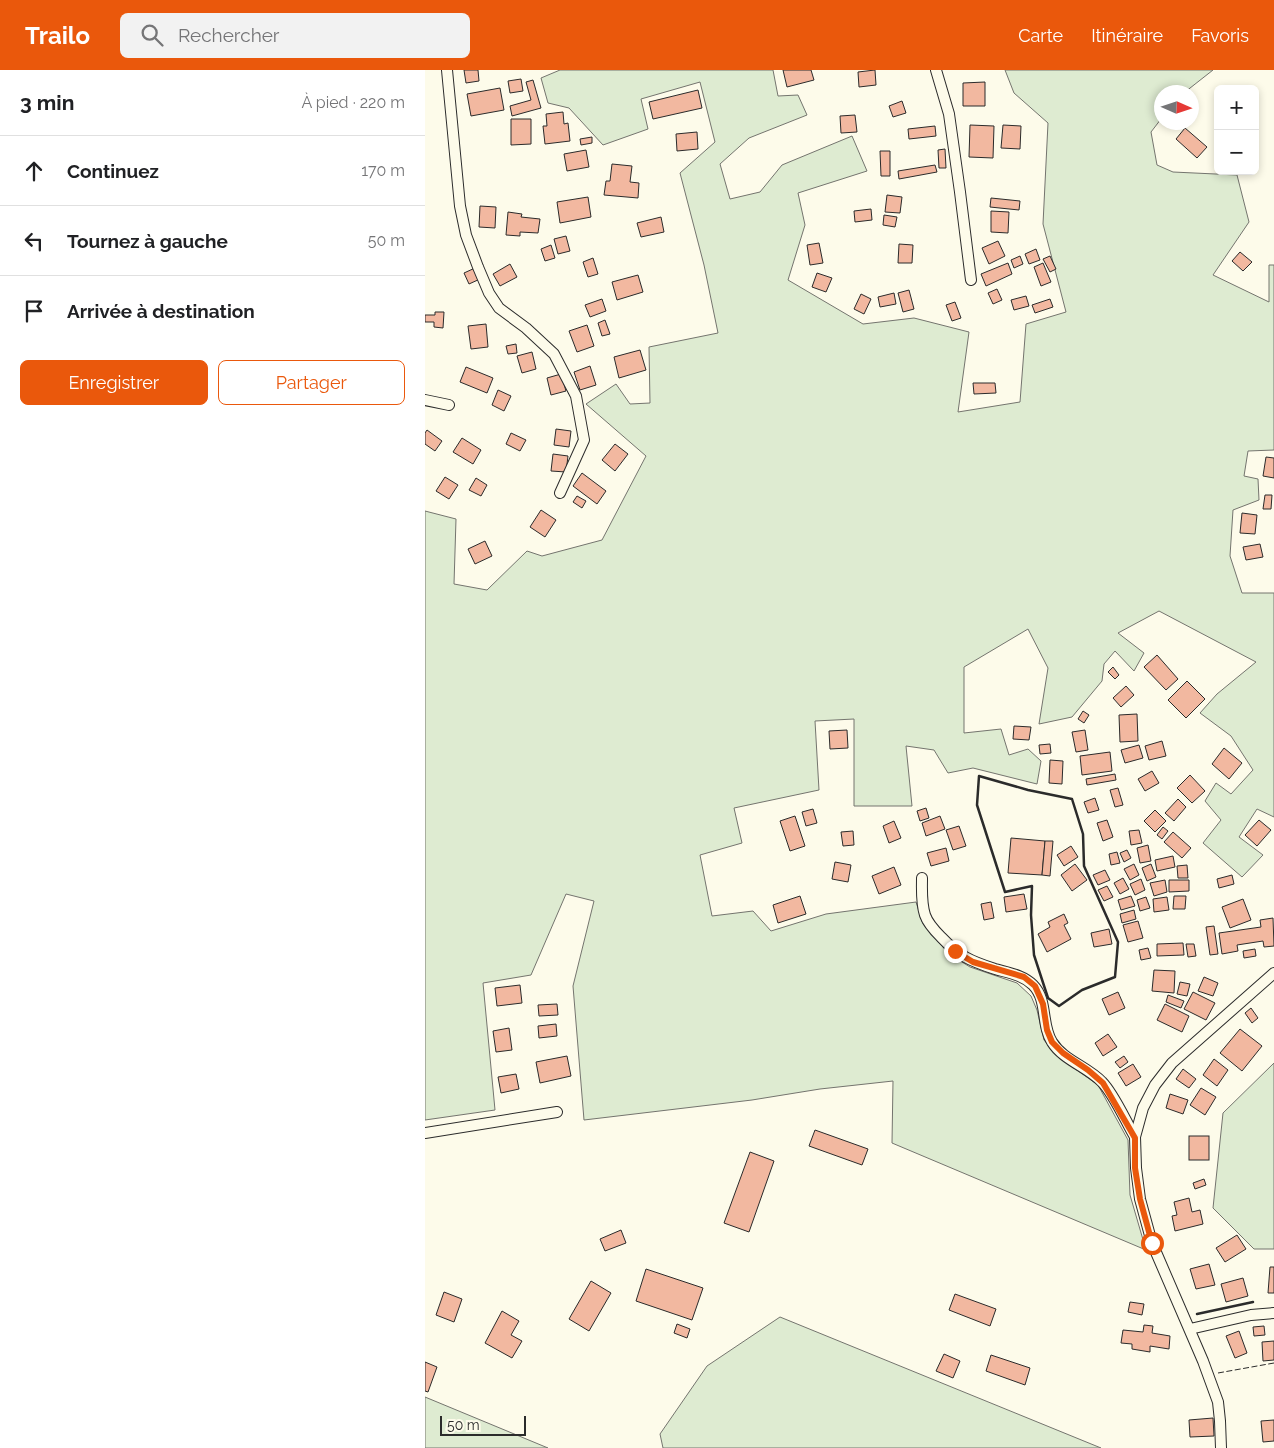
<!DOCTYPE html>
<html lang="fr">
<meta charset="utf-8">
<style>
:root{--surface:#fff;--page:#f2f2f2;--text:#202124;--muted:#757577;--line:#e0e0e0;--accent:#ea580c}
body{margin:0;font-family:Raleway,sans-serif;background:var(--page);color:var(--text)}
.controls{position:absolute;right:15px;top:15px;display:grid;overflow:hidden;border-radius:8px;box-shadow:0 2px 8px #0003}
.controls button{width:45px;height:45px;display:grid;place-items:center;padding:0;border:0;border-bottom:1px solid var(--line);background:var(--surface);color:var(--text);font:25px sans-serif}
.compass{position:absolute;left:729px;top:15px;width:45px;height:45px;border-radius:50%;background:var(--surface);box-shadow:0 2px 8px #0003;rotate:93deg}
.scale{position:absolute;left:15px;bottom:12px;width:86px;box-sizing:border-box;padding-left:5px;border:2px solid #2b2b2b;border-top:0;font-size:14px;line-height:18px;white-space:nowrap;color:#2b2b2b;-webkit-text-stroke:4px #fdfbea;paint-order:stroke}
.stop{position:absolute;width:15px;height:15px;margin:-11px;border:4px solid #ea580c;border-radius:50%;background:#fff}
.stop.end{background:#ea580c;border-color:#fff;box-shadow:0 1px 5px #0008}
.list{margin:0;padding:0;list-style:none}
h2{display:flex;justify-content:space-between;align-items:center;height:65px;margin:0;padding:0 20px;font-size:21px}
h2 small{font-size:16px;font-weight:400;color:var(--muted)}
.list li{display:grid;grid-template-columns:32px 1fr auto;gap:15px;align-items:center;box-sizing:border-box;height:70px;padding:0 20px;border-top:1px solid var(--line)}
.list b{display:block;font-size:19px;white-space:nowrap}
.list em{font-size:16px;font-style:normal;color:var(--muted)}
.actions{display:flex;gap:10px;padding:15px 20px}
.actions a{flex:1;padding:11px 0;border:1px solid var(--accent);border-radius:8px;text-align:center;font-size:18px;color:var(--accent)}
.actions .main{background:var(--accent);color:#fff}
.icon{flex:none;width:28px;height:28px;fill:none;stroke:currentColor;stroke-width:2;stroke-linecap:round;stroke-linejoin:round}
.map{position:relative;flex:none;width:849px;height:1378px;overflow:hidden}
header{display:flex;align-items:center;gap:30px;box-sizing:border-box;height:70px;padding:0 25px;background:var(--accent);color:#fff}
header strong{font-size:24px}
nav{display:flex;gap:28px;margin-inline-start:auto;font-size:18px}
.search{width:350px;height:45px;background:var(--page);display:flex;align-items:center;gap:12px;box-sizing:border-box;padding:0 18px;border-radius:8px;color:var(--muted);font-size:19px}
main{display:flex}
aside{flex:1;background:var(--surface)}
.map>svg:first-child{display:block}
.green{fill:#deebd1;stroke:#74746e}
.building{fill:#f2b8a0;stroke:#2b2b2b}
.lines{fill:none;stroke-linecap:round;stroke-linejoin:round}
.street-casing{stroke:#2b2b2b;stroke-width:12}
.street{stroke:#fdfbea;stroke-width:10}
.fence{stroke:#2b2b2b;stroke-width:1;stroke-dasharray:6 2.5;stroke-linecap:butt}
.wall{stroke:#2b2b2b;stroke-width:2.5}
.route{stroke:#ea580c;stroke-width:6}
</style>
<header>
<strong>Trailo</strong>
<div class="search"><svg class="icon" aria-label="search" viewBox="0 0 24 24"><circle cx="10" cy="10" r="6"/><path d="M15 15l6 6"/></svg>Rechercher</div>
<nav><a>Carte</a><a>Itinéraire</a><a>Favoris</a></nav>
</header>
<main>
<aside>
<h2>3 min<small>À pied · 220 m</small></h2>
<ul class="list">
<li><svg class="icon" aria-label="ahead" viewBox="0 0 24 24"><path d="M12 20V5M6 11l6-6 6 6"/></svg><div><b>Continuez</b></div><em>170 m</em></li>
<li><svg class="icon" aria-label="left" viewBox="0 0 24 24"><path d="M17 20v-9H6M10 6l-5 5 5 5"/></svg><div><b>Tournez à gauche</b></div><em>50 m</em></li>
<li><svg class="icon" aria-label="arrive" viewBox="0 0 24 24"><path d="M6 21V4h12l-3 4 3 4H6"/></svg><div><b>Arrivée à destination</b></div></li>
</ul>
<div class="actions"><a class="main">Enregistrer</a><a>Partager</a></div>
</aside>
<div class="map">
<svg width="849" height="1378" viewBox="0 0 849 1378">
<rect width="100%" height="100%" fill="#fdfbea"/>
<g class="green">
<polygon points="135,0 348,0 353,26 373,25 382,45 324,68 295,94 305,129 335,122 357,95 427,66 442,101 373,123 380,155 363,210 438,254 489,248 544,262 533,342 595,332 601,254 641,242 618,154 623,53 589,23 580,0 788,0 760,22 736,22 736,49 726,62 732,95 748,102 812,105 824,152 788,205 844,232 844,195 849,195 849,380 823,381 819,406 833,409 834,430 808,440 805,486 817,523 849,523 849,747 832,739 814,767 838,785 817,807 778,773 796,750 780,731 791,713 806,724 828,700 806,666 775,643 792,624 831,592 734,541 693,563 719,583 709,601 690,581 679,594 677,611 647,647 614,654 623,598 603,559 539,597 539,663 576,659 584,685 603,679 616,691 612,714 548,698 523,703 509,680 481,676 487,736 429,736 429,649 390,651 394,720 309,738 317,773 275,785 287,846 328,841 346,861 401,844 491,832 498,854 524,884 545,897 592,913 606,926 612,940 619,970 632,986 673,1015 703,1070 705,1125 721,1180 467,1073 468,1011 395,1019 327,1030 159,1050 148,916 169,831 141,824 106,905 58,913 70,1040 0,1050 0,441 31,449 29,514 62,520 102,481 117,486 177,470 221,386 161,334 191,314 205,334 225,333 224,277 293,263 279,195 255,103 290,72 275,12 216,29 223,59 178,75 144,38 123,33 116,8"/>
<polygon points="849,993 849,1179 829,1179 788,1138 798,1043"/>
<polygon points="355,1247 676,1378 238,1378 235,1364 282,1296"/>
<polygon points="0,1327 123,1378 0,1378"/>
</g>
<g class="building">
<polygon points="39,0 53,0 54,11 41,13"/>
<polygon points="358,0 386,0 389,10 362,17"/>
<polygon points="450,0 451,15 434,17 433,2"/>
<polygon points="96,9 98,21 85,23 83,11"/>
<polygon points="108,10 116,38 87,46 85,36 106,30 101,12"/>
<polygon points="560,12 560,36 538,36 538,13"/>
<polygon points="75,18 79,40 46,46 42,24"/>
<polygon points="273,20 277,38 228,49 224,32"/>
<polygon points="477,31 481,43 468,47 464,36"/>
<polygon points="138,42 139,54 143,53 145,71 120,74 118,56 122,56 121,44"/>
<polygon points="430,45 432,62 416,63 415,46"/>
<polygon points="86,49 106,49 106,74 86,75"/>
<polygon points="545,55 569,56 568,88 544,87"/>
<polygon points="578,55 596,56 595,79 576,78"/>
<polygon points="510,56 511,66 484,69 483,59"/>
<polygon points="760,58 782,77 772,88 751,69"/>
<polygon points="272,62 273,79 252,81 251,64"/>
<polygon points="167,67 167,73 156,75 155,69"/>
<polygon points="520,79 521,98 514,98 513,80"/>
<polygon points="161,80 164,97 142,101 139,84"/>
<polygon points="455,81 465,81 465,106 456,106"/>
<polygon points="187,94 207,96 205,112 214,113 213,128 179,125 181,111 185,111"/>
<polygon points="510,95 512,102 474,109 473,101"/>
<polygon points="462,125 477,127 475,143 460,142"/>
<polygon points="163,127 166,147 135,153 132,132"/>
<polygon points="566,128 595,131 594,140 565,137"/>
<polygon points="55,136 71,137 70,158 54,157"/>
<polygon points="446,139 447,150 430,152 429,141"/>
<polygon points="566,141 584,142 583,163 566,162"/>
<polygon points="83,142 97,144 96,147 115,149 113,163 95,162 95,166 81,165"/>
<polygon points="459,145 472,147 470,157 458,155"/>
<polygon points="236,147 239,162 216,167 212,153"/>
<polygon points="141,166 145,181 133,184 129,169"/>
<polygon points="573,171 580,186 564,194 557,178"/>
<polygon points="394,173 398,193 385,195 382,175"/>
<polygon points="474,174 488,175 487,193 473,193"/>
<polygon points="126,175 130,188 120,191 116,179"/>
<polygon points="611,179 615,190 604,194 600,184"/>
<polygon points="815,182 827,192 818,201 807,191"/>
<polygon points="595,186 598,194 589,198 586,190"/>
<polygon points="625,186 631,199 625,202 618,189"/>
<polygon points="168,188 173,204 163,207 158,192"/>
<polygon points="583,193 587,204 561,216 556,204"/>
<polygon points="618,193 626,212 616,216 609,197"/>
<polygon points="85,194 92,207 75,216 68,204"/>
<polygon points="50,198 55,209 44,214 39,203"/>
<polygon points="392,203 407,208 401,222 387,217"/>
<polygon points="213,205 218,222 192,230 187,212"/>
<polygon points="572,219 577,230 568,234 563,223"/>
<polygon points="484,220 489,239 478,242 473,223"/>
<polygon points="469,223 471,234 455,237 453,227"/>
<polygon points="436,224 446,229 439,244 429,239"/>
<polygon points="601,226 604,236 589,240 586,230"/>
<polygon points="177,229 181,241 165,247 160,235"/>
<polygon points="625,229 628,237 610,243 607,235"/>
<polygon points="530,232 536,248 527,251 521,235"/>
<polygon points="10,242 19,242 18,258 9,257 9,252 0,252 0,245 10,245"/>
<polygon points="180,250 185,264 177,266 173,253"/>
<polygon points="61,254 63,277 46,279 43,256"/>
<polygon points="162,255 169,276 152,282 144,261"/>
<polygon points="91,274 92,283 83,284 81,276"/>
<polygon points="215,280 221,300 194,308 189,287"/>
<polygon points="107,282 111,299 97,303 92,286"/>
<polygon points="165,296 171,315 155,320 149,302"/>
<polygon points="41,297 68,308 62,323 35,312"/>
<polygon points="136,304 141,321 126,325 122,308"/>
<polygon points="548,313 570,313 571,323 549,324"/>
<polygon points="73,320 86,326 79,341 67,335"/>
<polygon points="131,359 146,361 144,377 129,375"/>
<polygon points="2,360 17,371 10,381 0,374 0,363"/>
<polygon points="86,363 101,370 95,381 81,374"/>
<polygon points="37,368 56,380 48,394 28,382"/>
<polygon points="190,374 203,384 190,401 177,390"/>
<polygon points="128,384 143,386 141,402 126,401"/>
<polygon points="841,387 849,388 849,408 838,406"/>
<polygon points="157,403 181,421 172,434 148,416"/>
<polygon points="20,407 33,415 24,429 11,421"/>
<polygon points="51,408 62,415 56,426 44,420"/>
<polygon points="840,425 847,425 846,439 838,439"/>
<polygon points="152,426 161,431 157,438 148,432"/>
<polygon points="116,440 131,450 120,467 105,457"/>
<polygon points="817,443 832,445 830,464 815,463"/>
<polygon points="60,471 67,486 50,494 43,479"/>
<polygon points="835,474 838,487 821,490 818,477"/>
<polygon points="732,585 753,609 741,620 719,597"/>
<polygon points="688,597 694,605 690,609 683,602"/>
<polygon points="762,611 780,629 761,648 743,630"/>
<polygon points="701,616 709,625 696,637 688,628"/>
<polygon points="658,641 664,645 659,653 653,649"/>
<polygon points="712,644 713,671 695,672 694,645"/>
<polygon points="589,656 606,657 604,670 588,669"/>
<polygon points="422,660 423,678 405,679 404,661"/>
<polygon points="660,660 663,680 651,682 647,662"/>
<polygon points="737,671 741,686 724,690 720,676"/>
<polygon points="625,674 626,683 615,684 614,675"/>
<polygon points="714,675 718,688 700,693 696,680"/>
<polygon points="799,678 817,693 804,709 787,694"/>
<polygon points="685,682 687,701 657,705 655,686"/>
<polygon points="625,690 638,691 637,714 624,713"/>
<polygon points="727,701 734,713 720,721 713,709"/>
<polygon points="690,704 691,710 662,715 661,709"/>
<polygon points="765,705 780,721 767,733 752,718"/>
<polygon points="693,718 698,735 690,737 685,720"/>
<polygon points="670,728 674,740 663,743 659,732"/>
<polygon points="753,729 761,737 749,751 740,743"/>
<polygon points="501,738 504,748 495,751 492,741"/>
<polygon points="388,739 392,753 381,756 377,742"/>
<polygon points="730,740 741,751 730,762 719,751"/>
<polygon points="370,746 380,776 365,781 355,751"/>
<polygon points="515,746 520,759 501,766 497,753"/>
<polygon points="682,750 688,767 678,771 672,753"/>
<polygon points="834,750 846,760 832,776 820,765"/>
<polygon points="469,751 476,768 464,773 458,756"/>
<polygon points="534,756 541,776 528,780 521,760"/>
<polygon points="738,757 743,761 737,769 732,765"/>
<polygon points="714,760 717,773 706,775 704,761"/>
<polygon points="428,761 429,775 418,776 416,762"/>
<polygon points="748,762 766,778 757,788 739,772"/>
<polygon points="586,768 620,771 617,805 583,803"/>
<polygon points="620,771 628,771 625,806 617,805"/>
<polygon points="723,775 726,791 715,793 712,778"/>
<polygon points="646,776 653,787 639,796 632,785"/>
<polygon points="521,778 524,791 506,796 502,783"/>
<polygon points="702,780 706,788 699,792 695,783"/>
<polygon points="692,782 695,793 686,795 684,784"/>
<polygon points="748,786 750,797 732,801 730,790"/>
<polygon points="410,792 426,795 423,812 407,809"/>
<polygon points="650,794 662,810 647,821 636,805"/>
<polygon points="709,794 714,805 705,810 699,799"/>
<polygon points="726,794 731,807 722,811 717,798"/>
<polygon points="762,795 763,808 753,808 752,796"/>
<polygon points="469,797 476,815 454,824 447,806"/>
<polygon points="680,800 685,810 673,815 668,805"/>
<polygon points="807,805 809,814 794,818 792,809"/>
<polygon points="698,808 704,819 695,824 689,813"/>
<polygon points="716,809 720,820 710,825 705,814"/>
<polygon points="740,810 742,822 729,826 725,813"/>
<polygon points="744,810 764,810 764,821 744,822"/>
<polygon points="682,816 688,827 679,831 673,820"/>
<polygon points="599,824 602,839 581,842 579,827"/>
<polygon points="375,826 381,844 353,853 348,835"/>
<polygon points="706,826 710,836 696,840 693,830"/>
<polygon points="749,826 761,826 760,839 748,839"/>
<polygon points="721,827 725,838 715,841 712,830"/>
<polygon points="742,827 744,840 729,842 728,829"/>
<polygon points="818,829 826,850 805,858 797,837"/>
<polygon points="566,832 569,848 559,850 556,834"/>
<polygon points="709,840 711,849 697,853 695,844"/>
<polygon points="639,844 643,853 639,855 646,869 622,882 613,864 625,857 623,852"/>
<polygon points="848,848 849,876 839,877 838,871 812,875 813,881 797,884 794,863 836,857 835,850"/>
<polygon points="713,851 718,868 703,872 698,855"/>
<polygon points="789,856 793,884 785,885 781,857"/>
<polygon points="684,859 687,874 669,877 666,863"/>
<polygon points="758,873 759,885 732,886 732,874"/>
<polygon points="761,874 769,874 771,886 763,887"/>
<polygon points="723,878 726,888 716,890 714,880"/>
<polygon points="830,879 831,886 819,888 818,881"/>
<polygon points="729,900 750,901 749,923 727,921"/>
<polygon points="779,907 793,913 788,926 773,921"/>
<polygon points="755,912 765,914 762,926 752,924"/>
<polygon points="95,915 97,933 72,936 70,918"/>
<polygon points="693,922 700,938 684,945 677,929"/>
<polygon points="768,922 790,933 781,950 759,939"/>
<polygon points="743,925 759,931 756,938 741,932"/>
<polygon points="132,934 133,945 114,946 113,935"/>
<polygon points="740,934 764,946 757,962 732,950"/>
<polygon points="826,938 833,948 827,953 820,943"/>
<polygon points="131,954 132,966 114,968 113,956"/>
<polygon points="84,958 87,980 71,982 68,961"/>
<polygon points="815,959 837,976 817,1001 795,983"/>
<polygon points="683,964 692,977 678,986 670,973"/>
<polygon points="142,986 146,1006 115,1013 111,992"/>
<polygon points="699,986 703,992 695,998 690,992"/>
<polygon points="789,989 803,1000 792,1016 778,1005"/>
<polygon points="708,994 716,1007 701,1016 693,1003"/>
<polygon points="758,999 771,1009 764,1018 751,1009"/>
<polygon points="91,1004 94,1019 76,1023 73,1007"/>
<polygon points="776,1018 791,1027 780,1045 765,1035"/>
<polygon points="745,1024 763,1030 758,1044 741,1038"/>
<polygon points="390,1060 443,1079 437,1095 384,1076"/>
<rect x="764" y="1066" width="20" height="24"/>
<polygon points="325,1082 349,1091 324,1162 299,1153"/>
<polygon points="779,1109 781,1115 770,1119 768,1113"/>
<polygon points="764,1128 767,1142 775,1140 778,1154 750,1161 747,1146 752,1145 749,1132"/>
<polygon points="196,1160 201,1173 180,1181 175,1169"/>
<polygon points="812,1165 821,1179 800,1192 791,1178"/>
<polygon points="784,1194 790,1215 771,1219 765,1199"/>
<polygon points="845,1197 849,1197 849,1223 843,1223"/>
<polygon points="221,1199 278,1218 267,1250 211,1231"/>
<polygon points="818,1208 823,1226 801,1232 796,1214"/>
<polygon points="166,1211 186,1223 164,1261 144,1249"/>
<polygon points="19,1222 37,1229 29,1252 11,1245"/>
<polygon points="530,1224 571,1239 565,1256 524,1240"/>
<polygon points="705,1232 719,1234 717,1245 703,1242"/>
<polygon points="77,1241 94,1251 86,1265 97,1271 87,1288 60,1273"/>
<polygon points="252,1254 265,1259 262,1268 249,1263"/>
<polygon points="719,1255 728,1256 727,1263 745,1266 744,1279 725,1276 725,1282 707,1279 707,1274 696,1273 698,1260 718,1262"/>
<polygon points="839,1256 840,1265 829,1266 828,1257"/>
<polygon points="814,1261 822,1283 810,1288 801,1266"/>
<polygon points="849,1271 849,1290 838,1291 837,1272"/>
<polygon points="519,1284 535,1291 528,1308 511,1301"/>
<polygon points="566,1285 605,1298 600,1315 561,1301"/>
<polygon points="0,1292 12,1297 3,1322 0,1321"/>
<polygon points="788,1348 789,1366 765,1367 764,1350"/>
<polygon points="849,1350 849,1371 838,1372 836,1351"/>
</g>
<g class="lines">
<defs>
<g id="street">
<polyline points="22,0 35,136 41,165 53,197 64,223 74,238 101,258 129,284 151,326 159,370 135,423"/>
<polyline points="511,0 524,44 535,122 546,210"/>
<polyline points="0,330 24,335"/>
<path d="M497,808C497,820 496,833 500,845C503,854 510,861 516,867C534,886 545,891 570,899C584,903 598,905 608,915C623,930 616,955 627,972C638,990 663,997 677,1012C689,1024 701,1052 710,1067"/>
<polyline points="0,1063 132,1042"/>
<polyline points="765,1259 826,1245 849,1243"/>
<polyline points="796,1378 795,1351 793,1332 778,1291 727,1173 715,1129 711,1098 710,1067 718,1038 730,1015 747,993 849,903"/>
</g>
</defs>
<use href="#street" class="street-casing"/>
<use href="#street" class="street"/>
<polyline class="fence" points="793,1303 849,1293"/>
<g class="wall">
<polygon points="554,706 603,720 647,729 658,764 659,796 693,872 690,907 657,920 634,936 623,928 609,885 606,845 607,816 580,822 552,735"/>
<polyline points="772,1244 828,1232"/>
</g>
</g>
<g class="lines">
<polyline class="route" points="530,881 548,892 599,907 610,916 618,934 622,960 627,972 638,983 663,1000 678,1013 710,1068 710,1098 715,1129 727,1173"/>
</g>
</svg>
<div class="controls">
<button>+</button>
<button>−</button>
</div>
<svg class="compass" viewBox="-18 -18 36 36"><path d="M0-13l5 13h-10z" fill="#e53935"/><path d="M0 13l5-13h-10z" fill="#757577"/></svg>
<div class="scale">50 m</div>
<div class="stop" style="left:727px;top:1173px"></div>
<div class="stop end" style="left:530px;top:881px"></div>
</div>
</main>
